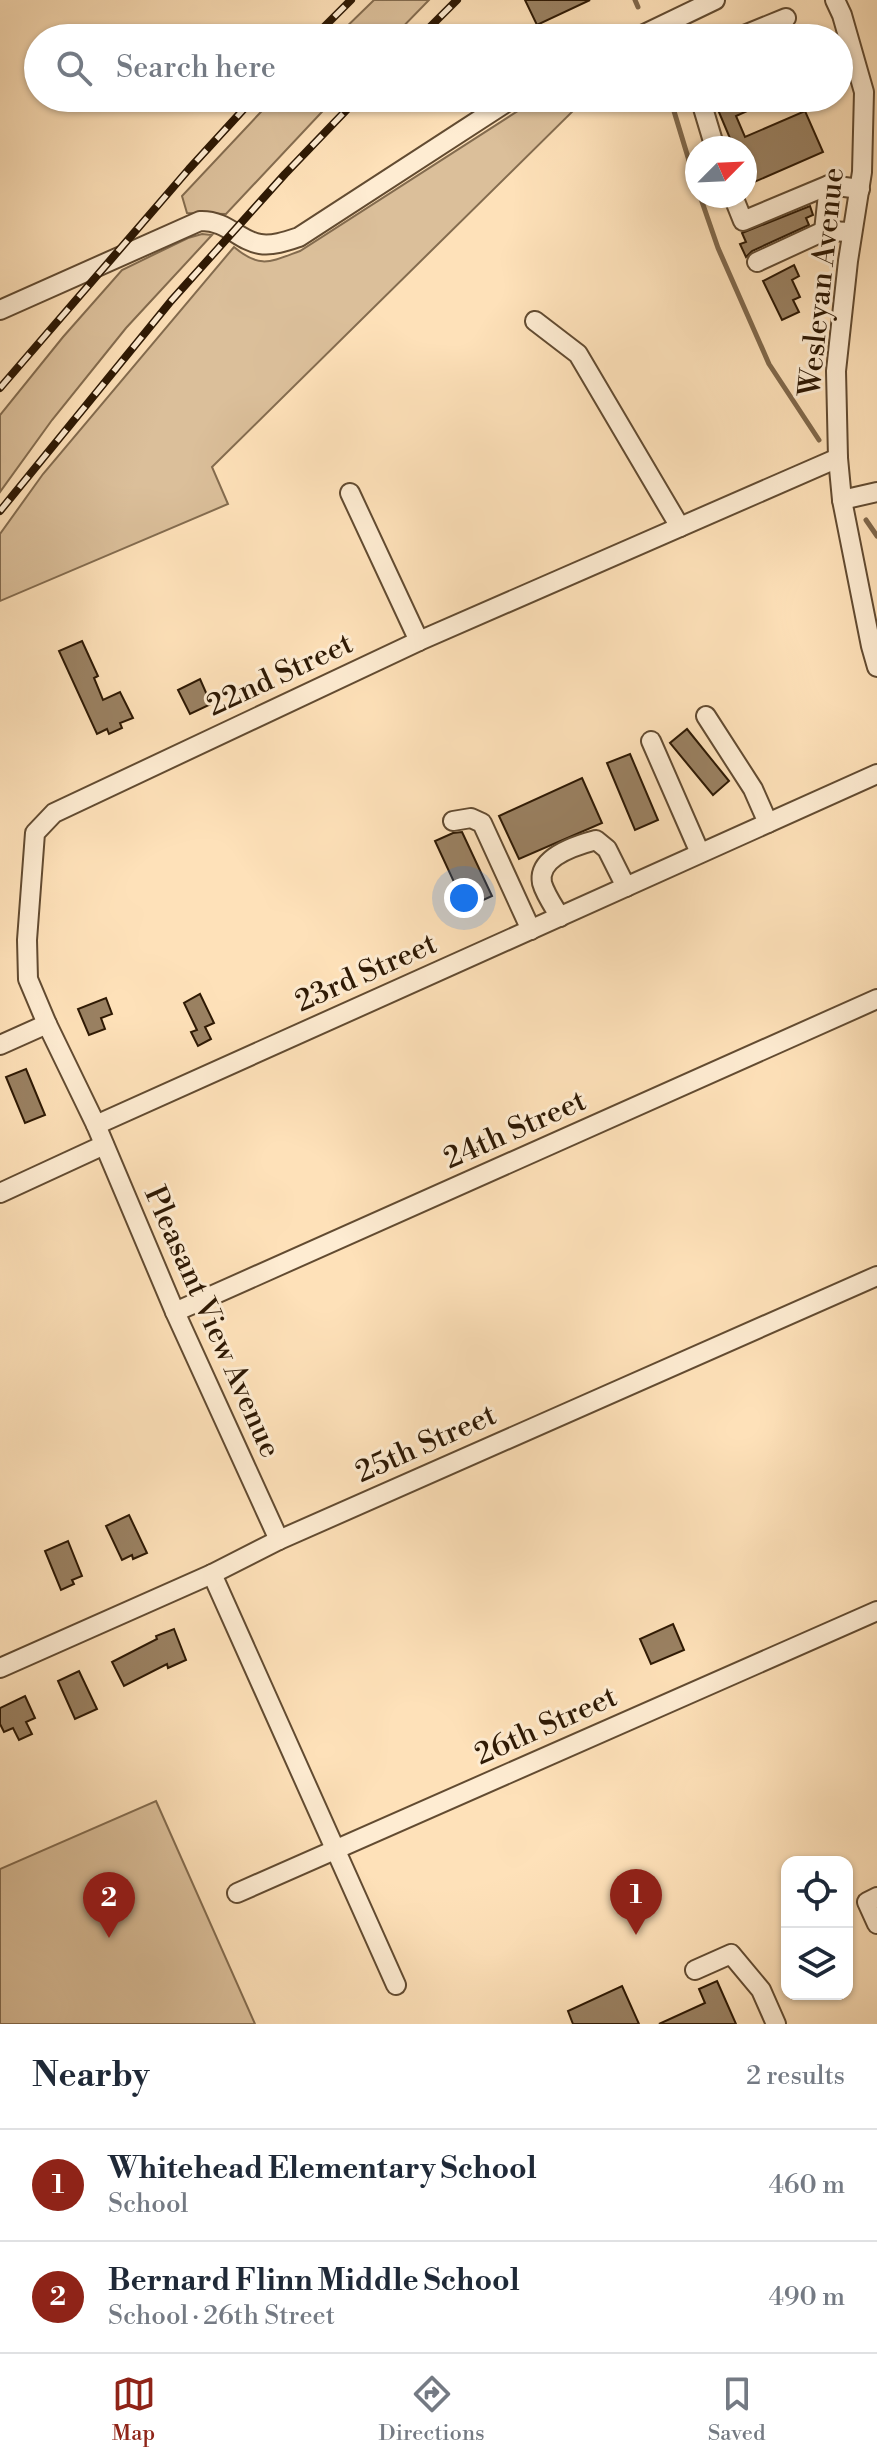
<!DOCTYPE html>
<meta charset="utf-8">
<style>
:root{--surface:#fff;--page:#f6f6f7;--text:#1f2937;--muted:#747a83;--line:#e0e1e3;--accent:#8f2418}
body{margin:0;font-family:"Libre Bodoni",serif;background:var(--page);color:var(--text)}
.controls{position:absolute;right:24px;bottom:24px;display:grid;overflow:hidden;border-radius:16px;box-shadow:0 2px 6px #0004}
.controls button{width:72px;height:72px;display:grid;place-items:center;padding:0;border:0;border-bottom:2px solid var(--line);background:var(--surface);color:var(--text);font:40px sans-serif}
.compass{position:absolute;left:685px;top:136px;width:72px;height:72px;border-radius:50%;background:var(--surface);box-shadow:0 2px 6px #0004;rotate:66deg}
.you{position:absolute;left:464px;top:898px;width:28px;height:28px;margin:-20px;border:6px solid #fff;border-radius:50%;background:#1a73e8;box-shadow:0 0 0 12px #1a73e833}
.badge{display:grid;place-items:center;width:52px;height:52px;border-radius:50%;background:var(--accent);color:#fff;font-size:26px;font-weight:700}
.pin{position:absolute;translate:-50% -66px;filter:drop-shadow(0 2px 4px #0008)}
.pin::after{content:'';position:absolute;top:42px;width:28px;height:24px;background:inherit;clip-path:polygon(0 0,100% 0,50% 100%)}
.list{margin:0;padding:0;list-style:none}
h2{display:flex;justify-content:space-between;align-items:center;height:104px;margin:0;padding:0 32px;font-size:34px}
h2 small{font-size:26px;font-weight:400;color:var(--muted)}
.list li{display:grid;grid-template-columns:52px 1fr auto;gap:24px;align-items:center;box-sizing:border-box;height:112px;padding:0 32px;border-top:2px solid var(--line)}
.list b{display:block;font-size:30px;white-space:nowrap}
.list p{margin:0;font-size:26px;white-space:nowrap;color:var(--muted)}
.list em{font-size:26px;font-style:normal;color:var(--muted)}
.icon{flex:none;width:44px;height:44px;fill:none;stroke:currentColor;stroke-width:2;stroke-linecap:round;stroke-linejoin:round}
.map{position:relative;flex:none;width:877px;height:2024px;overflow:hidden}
.search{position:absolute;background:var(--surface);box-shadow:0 2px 6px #0004;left:24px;right:24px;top:24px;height:88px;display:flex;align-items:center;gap:20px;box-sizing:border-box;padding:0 28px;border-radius:44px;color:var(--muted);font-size:30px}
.sheet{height:328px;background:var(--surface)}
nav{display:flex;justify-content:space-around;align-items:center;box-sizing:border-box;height:112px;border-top:2px solid var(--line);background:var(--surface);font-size:22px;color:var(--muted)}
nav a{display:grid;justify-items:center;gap:4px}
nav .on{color:var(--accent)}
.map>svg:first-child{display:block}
.green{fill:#dbbf9a;stroke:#846c4f;stroke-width:2}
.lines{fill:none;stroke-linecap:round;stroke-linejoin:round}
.stream{stroke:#80684b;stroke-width:5}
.building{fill:#9a8162;stroke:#2e1904;stroke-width:2}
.minor-casing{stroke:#624b31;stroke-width:22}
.minor{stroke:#feecd2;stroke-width:18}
.rail-casing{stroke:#2e1904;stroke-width:8}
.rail{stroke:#feecd2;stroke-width:5;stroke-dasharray:15;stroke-linecap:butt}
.labels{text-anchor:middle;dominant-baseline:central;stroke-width:6;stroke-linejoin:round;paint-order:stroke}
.street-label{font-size:30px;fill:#2e1904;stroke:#feecd2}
</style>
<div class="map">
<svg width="877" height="2024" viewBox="0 0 877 2024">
<rect width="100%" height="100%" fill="#fee1b9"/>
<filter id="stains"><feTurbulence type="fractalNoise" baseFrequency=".0025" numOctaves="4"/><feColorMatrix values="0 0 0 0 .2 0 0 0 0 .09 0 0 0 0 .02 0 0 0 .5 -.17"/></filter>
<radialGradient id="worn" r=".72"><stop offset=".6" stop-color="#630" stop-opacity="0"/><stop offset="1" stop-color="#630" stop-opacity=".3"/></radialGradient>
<g class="green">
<polygon points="374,0 429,0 392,38 335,38"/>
<polygon points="274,98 335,98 226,214 187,213 182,196"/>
<path d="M538,98H581L578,106L212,467L228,504L0,601V534L43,474L234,247C260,269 270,262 300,251Z"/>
<polygon points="202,234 212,235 126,328 52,420 0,492 0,415 63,337 122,270 188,238"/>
<polygon points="156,1801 255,2024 0,2024 0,1869"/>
</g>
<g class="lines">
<g class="stream">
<polyline points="635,0 638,7"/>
<polyline points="670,98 697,187"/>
<polyline points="700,196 718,248 769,364 819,440"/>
<polyline points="866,520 877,536"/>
</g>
</g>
<g class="building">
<polygon points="525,0 590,0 537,25"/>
<polygon points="713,98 776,98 736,116 745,137 805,111 823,152 745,186 745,148 727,148 727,145 732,143"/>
<polygon points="810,206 813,215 806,218 809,225 752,251 746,257 740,244 746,242 742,233"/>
<polygon points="794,265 799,276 792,280 800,297 793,300 799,312 782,320 763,281"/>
<polygon points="82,641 98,676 94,678 103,700 120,692 133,718 120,723 122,728 109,734 107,729 97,734 59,651"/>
<polygon points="200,679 211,704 190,714 178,690"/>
<polygon points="687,729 729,781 713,795 670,743"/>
<polygon points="630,754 658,820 635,830 607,763"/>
<polygon points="582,778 602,823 519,859 499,816"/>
<polygon points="462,832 492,896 466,908 435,841 453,833"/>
<polygon points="200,994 214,1023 205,1027 211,1039 198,1046 191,1032 197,1030 184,1003"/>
<polygon points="106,998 112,1014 101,1018 105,1029 89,1035 78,1009"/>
<polygon points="26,1069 45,1115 25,1123 6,1077"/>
<polygon points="129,1515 147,1553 133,1559 132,1555 122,1560 106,1526"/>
<polygon points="68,1541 82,1576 72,1580 74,1584 61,1590 45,1551"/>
<polygon points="673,1624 684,1650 651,1664 640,1639"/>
<polygon points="174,1629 186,1660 168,1668 167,1664 124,1686 112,1662 157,1639 156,1636"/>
<polygon points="79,1671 97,1709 75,1719 58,1681"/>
<polygon points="25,1696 35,1718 26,1722 32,1734 19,1740 13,1728 4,1732 0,1724 0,1708"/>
<polygon points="717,1981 736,2024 659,2024 705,2003 699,1989"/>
<polygon points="622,1986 639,2024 573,2024 568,2011"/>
</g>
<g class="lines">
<defs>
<g id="minor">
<polyline points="835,0 842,15 864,92 862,172 848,261 836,371 838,458 842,500 871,646 877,667"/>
<polyline points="636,38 715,0"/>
<polyline points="737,38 786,18"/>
<polyline points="700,98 715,148"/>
<polyline points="829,185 824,231 852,232"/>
<polyline points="733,196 743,221 829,185 860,189"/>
<polyline points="757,262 824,231"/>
<path d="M0,310L200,221C227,220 239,241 260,244C273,246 287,241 299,237L513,98"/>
<polyline points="535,321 578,354 680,527"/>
<polyline points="350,493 419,641"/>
<polyline points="842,500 877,492"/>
<polyline points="706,716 753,789 768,823"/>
<polyline points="651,741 700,853"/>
<polyline points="453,821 471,818 482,823 531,930"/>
<path d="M560,917C554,907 545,894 542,883C537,857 577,845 596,840L607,849L626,887"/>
<polyline points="0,1045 47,1024"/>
<polyline points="96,1125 877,774"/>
<polyline points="0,1193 104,1145"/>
<polyline points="175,1312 877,999"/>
<polyline points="279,1540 175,1312 96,1125 47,1024 28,979 27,940 35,833 54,813 419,641 838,458"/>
<polyline points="212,1574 396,1985"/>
<polyline points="0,1668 212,1574 279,1540 877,1276"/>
<polyline points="237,1893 877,1611"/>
<polyline points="877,1897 867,1902 877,1924"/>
<polyline points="695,1970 731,1954 761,1990 776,2024"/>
</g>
</defs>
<use href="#minor" class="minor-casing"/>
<use href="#minor" class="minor"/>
<defs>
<g id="rail">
<polyline points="313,38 351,0"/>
<polyline points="419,38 457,0"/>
<polyline points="0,388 189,169 254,98"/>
<polyline points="0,511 171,301 285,174 358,98"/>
</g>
</defs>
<use href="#rail" class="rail-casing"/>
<use href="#rail" class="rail"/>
</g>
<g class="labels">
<g class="street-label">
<text transform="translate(822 282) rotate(-84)">Wesleyan Avenue</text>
<text transform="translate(280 675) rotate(-25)">22nd Street</text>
<text transform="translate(366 973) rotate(-24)">23rd Street</text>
<text transform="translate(515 1130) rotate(-24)">24th Street</text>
<text transform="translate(212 1322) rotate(66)">Pleasant View Avenue</text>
<text transform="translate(426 1444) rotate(-24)">25th Street</text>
<text transform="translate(546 1726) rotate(-24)">26th Street</text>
</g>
</g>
<rect width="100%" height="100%" filter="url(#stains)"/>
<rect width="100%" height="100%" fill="url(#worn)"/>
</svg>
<div class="controls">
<button><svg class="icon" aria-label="locate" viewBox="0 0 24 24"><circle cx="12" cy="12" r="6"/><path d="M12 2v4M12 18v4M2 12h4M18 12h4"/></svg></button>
<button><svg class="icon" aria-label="layers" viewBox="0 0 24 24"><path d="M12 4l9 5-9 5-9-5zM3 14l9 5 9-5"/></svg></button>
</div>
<svg class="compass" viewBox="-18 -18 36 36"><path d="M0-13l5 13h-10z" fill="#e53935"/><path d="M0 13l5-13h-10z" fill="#747a83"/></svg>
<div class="you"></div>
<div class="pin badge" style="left:636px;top:1935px">1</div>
<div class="pin badge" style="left:109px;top:1938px">2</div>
<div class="search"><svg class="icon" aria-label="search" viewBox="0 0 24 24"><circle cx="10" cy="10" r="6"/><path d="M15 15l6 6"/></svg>Search here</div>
</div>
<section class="sheet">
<h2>Nearby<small>2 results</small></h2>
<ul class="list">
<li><span class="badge">1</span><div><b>Whitehead Elementary School</b><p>School</p></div><em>460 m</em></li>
<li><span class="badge">2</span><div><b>Bernard Flinn Middle School</b><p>School · 26th Street</p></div><em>490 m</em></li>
</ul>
</section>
<nav>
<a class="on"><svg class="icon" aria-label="map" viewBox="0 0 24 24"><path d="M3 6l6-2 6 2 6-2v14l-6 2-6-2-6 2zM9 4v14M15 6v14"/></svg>Map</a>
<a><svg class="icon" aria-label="directions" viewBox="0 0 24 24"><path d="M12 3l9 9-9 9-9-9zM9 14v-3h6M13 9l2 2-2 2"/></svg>Directions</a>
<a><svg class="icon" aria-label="saved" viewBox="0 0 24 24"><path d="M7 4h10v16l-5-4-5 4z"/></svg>Saved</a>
</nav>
